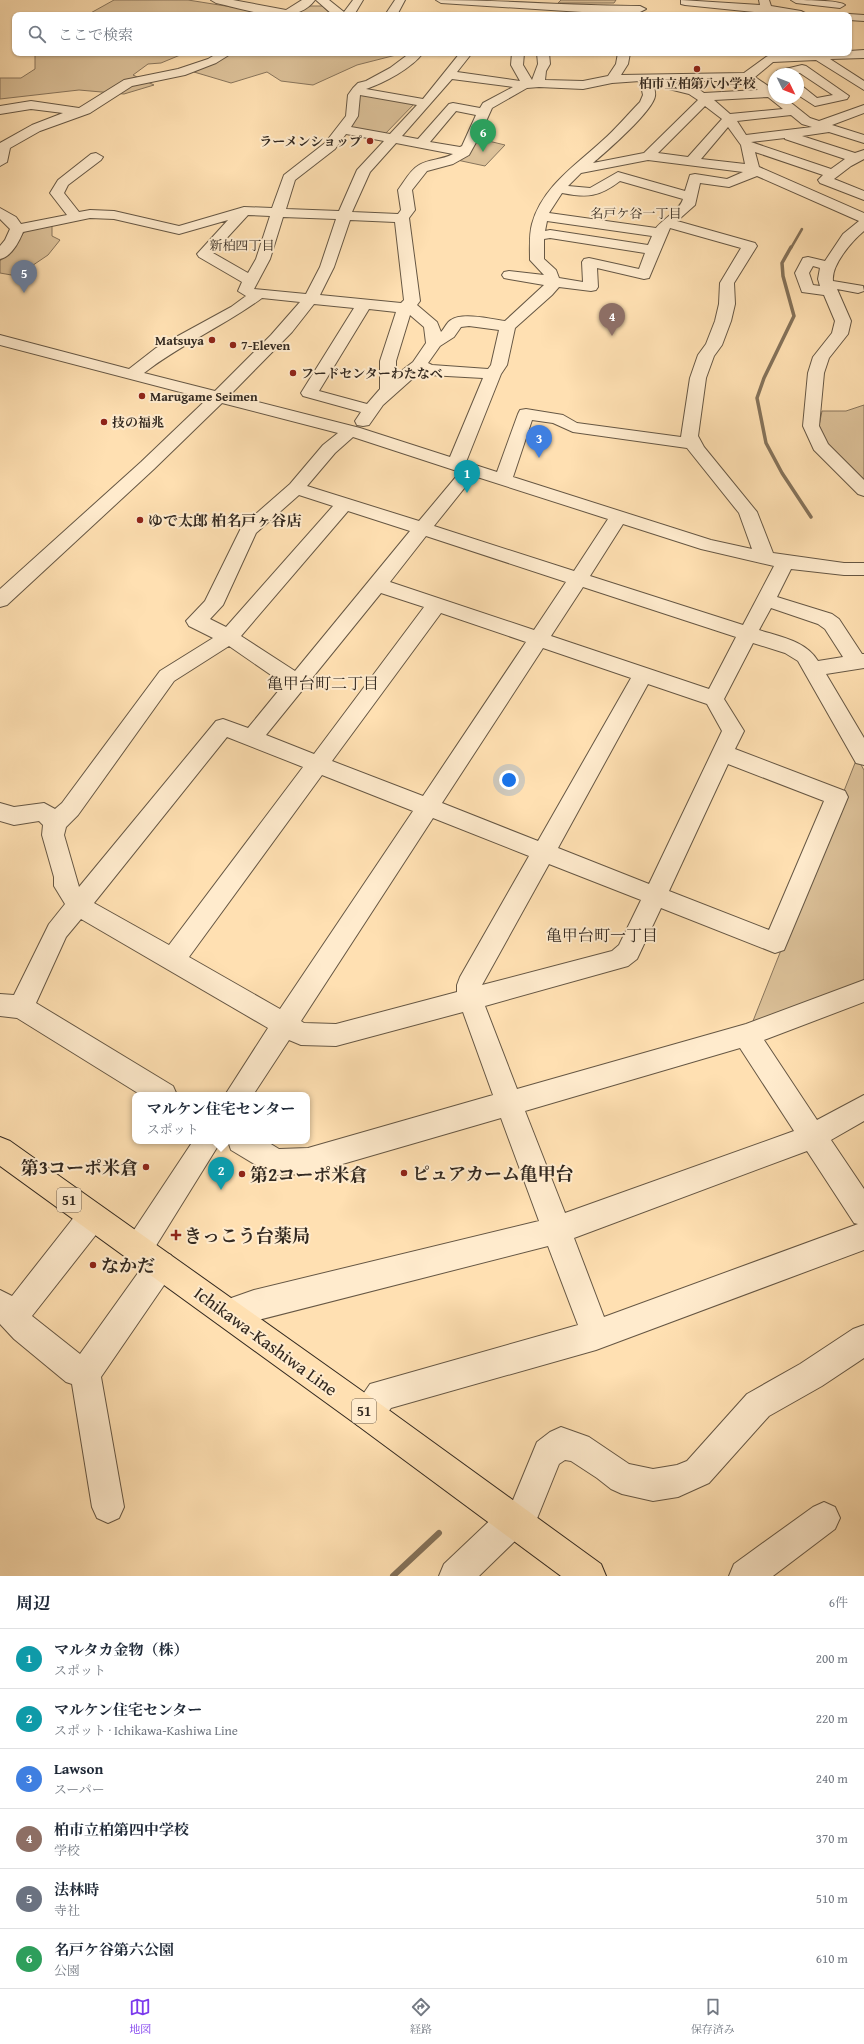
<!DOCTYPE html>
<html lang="ja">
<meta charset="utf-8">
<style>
:root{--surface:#fff;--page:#f6f6f7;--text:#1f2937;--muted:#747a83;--line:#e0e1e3;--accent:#7c3aed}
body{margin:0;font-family:"Gentium Book Plus","Noto Serif JP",serif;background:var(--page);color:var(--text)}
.compass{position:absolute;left:768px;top:68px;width:36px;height:36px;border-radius:50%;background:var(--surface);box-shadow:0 1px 3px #0004;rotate:133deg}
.you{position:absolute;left:509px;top:780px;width:14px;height:14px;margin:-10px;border:3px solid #fff;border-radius:50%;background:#1a73e8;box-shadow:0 0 0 6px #1a73e833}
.badge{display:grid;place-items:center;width:26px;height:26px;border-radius:50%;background:var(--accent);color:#fff;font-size:13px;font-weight:700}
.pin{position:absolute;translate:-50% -33px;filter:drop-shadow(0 1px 2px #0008)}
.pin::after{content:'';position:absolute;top:21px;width:14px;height:12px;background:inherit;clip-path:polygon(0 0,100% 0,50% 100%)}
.popup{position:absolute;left:132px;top:1092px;width:178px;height:52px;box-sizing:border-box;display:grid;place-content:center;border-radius:8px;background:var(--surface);filter:drop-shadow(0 1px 3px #0005);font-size:13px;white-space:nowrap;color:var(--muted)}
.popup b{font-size:15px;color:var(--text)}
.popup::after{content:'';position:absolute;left:50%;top:100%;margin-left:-8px;border:8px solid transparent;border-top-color:var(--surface)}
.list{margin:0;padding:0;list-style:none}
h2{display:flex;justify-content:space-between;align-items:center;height:52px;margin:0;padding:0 16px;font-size:17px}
h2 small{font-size:13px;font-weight:400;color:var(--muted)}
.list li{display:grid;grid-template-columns:26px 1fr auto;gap:12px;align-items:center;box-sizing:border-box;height:60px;padding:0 16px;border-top:1px solid var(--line)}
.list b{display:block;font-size:15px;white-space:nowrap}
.list p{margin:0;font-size:13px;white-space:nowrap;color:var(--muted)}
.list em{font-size:13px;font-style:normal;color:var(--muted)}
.icon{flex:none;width:22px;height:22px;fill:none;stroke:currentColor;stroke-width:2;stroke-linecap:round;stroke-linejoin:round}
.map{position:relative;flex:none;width:864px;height:1576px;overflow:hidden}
.search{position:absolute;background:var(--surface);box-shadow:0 1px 3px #0004;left:12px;right:12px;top:12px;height:44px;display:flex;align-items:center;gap:10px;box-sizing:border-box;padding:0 14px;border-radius:8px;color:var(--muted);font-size:15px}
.sheet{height:412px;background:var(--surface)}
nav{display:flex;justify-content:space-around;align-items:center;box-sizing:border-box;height:56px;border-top:1px solid var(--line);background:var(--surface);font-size:11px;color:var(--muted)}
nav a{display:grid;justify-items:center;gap:2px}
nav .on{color:var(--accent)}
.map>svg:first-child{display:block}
.green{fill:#dcc199;stroke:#88755c}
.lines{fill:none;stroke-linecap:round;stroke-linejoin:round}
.stream-far2{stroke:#84725a;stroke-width:2.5}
.stream-far1{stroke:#84725a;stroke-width:3.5}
.stream{stroke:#84725a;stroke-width:6}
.minor-casing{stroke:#665744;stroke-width:2}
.major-casing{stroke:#332920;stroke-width:2}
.minor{fill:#ffebcd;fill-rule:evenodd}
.major{fill:#ffe0b2;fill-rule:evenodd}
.poi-dot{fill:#8f2418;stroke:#ffebcd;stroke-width:1.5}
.labels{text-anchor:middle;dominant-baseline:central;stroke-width:4;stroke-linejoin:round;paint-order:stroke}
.far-poi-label{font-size:13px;font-weight:bold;fill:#332920;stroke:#ffebcd;text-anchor:start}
.far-neighbourhood-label{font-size:13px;fill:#332920;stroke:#ffebcd}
.shield{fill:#ffebcd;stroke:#706354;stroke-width:1}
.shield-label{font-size:14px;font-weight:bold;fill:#332920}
.poi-label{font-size:15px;font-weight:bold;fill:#332920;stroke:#ffebcd;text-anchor:start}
.neighbourhood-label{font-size:16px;fill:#332920;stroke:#ffebcd}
.near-poi-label{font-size:18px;font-weight:bold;fill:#332920;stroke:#ffebcd;text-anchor:start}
.near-street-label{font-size:18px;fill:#332920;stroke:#ffebcd}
</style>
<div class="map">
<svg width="864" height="1576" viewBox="0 0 864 1576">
<rect width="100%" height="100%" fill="#ffe0b2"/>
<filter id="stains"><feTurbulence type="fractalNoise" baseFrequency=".005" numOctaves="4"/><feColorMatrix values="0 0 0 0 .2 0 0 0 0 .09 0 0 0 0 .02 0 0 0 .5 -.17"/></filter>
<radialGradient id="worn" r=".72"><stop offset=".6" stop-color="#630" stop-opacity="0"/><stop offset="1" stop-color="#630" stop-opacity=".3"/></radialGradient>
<g class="green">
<polygon points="114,0 188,0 257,11 267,15 87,15"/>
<polygon points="561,0 616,0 614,3 558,3"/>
<polygon points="307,6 322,6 332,15 291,15"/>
<polygon points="35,53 185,53 161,63 148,64 133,75 154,85 124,94 79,90 0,99 0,78 21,78 35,69"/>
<polygon points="226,53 400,53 400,54 357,65 313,85 281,81 267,72 231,83 194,72 216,62"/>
<polygon points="358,95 416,102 384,135 350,129"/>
<polygon points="476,138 505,145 485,166 457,160"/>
<polygon points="52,225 52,236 60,240 48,255 17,276 0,273 0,261 10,252 25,231"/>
<polygon points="864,405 864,480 828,446 819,426 822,411 846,411"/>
<polygon points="857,758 864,770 864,982 756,1023 753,1021"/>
</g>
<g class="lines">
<polyline class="stream-far2" points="791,248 802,229"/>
<polyline class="stream-far1" points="791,247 782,263 783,276 794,316 764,378 757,398 766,443 782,473 811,517"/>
<polyline class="stream" points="393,1576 439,1533"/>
<defs>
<g id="minor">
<path d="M211,0H233L286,10L302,0H315C295,28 244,9 216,3Z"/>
<polygon points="316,0 329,0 344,12 353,0 363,0 354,15 333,15"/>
<polygon points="395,0 405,0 397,15 385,15"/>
<path d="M436,0C504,0 572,6 640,6L646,9L640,12H582L441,3Z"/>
<polygon points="681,0 760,5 759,0 769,0 771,6 801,11 807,14 785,15 685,5 681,4"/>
<path d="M791,0C802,0 839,0 845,5L840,8L796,3Z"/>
<polygon points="849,14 864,15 864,21 849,20 849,15 845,15"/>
<path d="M864,50V58L830,59L864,81V90L816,60L773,62L755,77L774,90V98H785L810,118L819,121L864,105V113L832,125L864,135V143L829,132L802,136L855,153L864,150V159L851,166L834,179L864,191V200L820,183L818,180L823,175L755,152L759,167L864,213V231C852,241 831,265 833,281L863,286L864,291L858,293L837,289L851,321L848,334L829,358L824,373L819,426L828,444L864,480V496L858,494L814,450L803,426L808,373L813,357L832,333L835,321L824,295L802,292L795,273L803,258L808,257L825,261L843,234L859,221L757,176L729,187L700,183L695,205L677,221L755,243L757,246L734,283L735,304L731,321L722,345L714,356L706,378L698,436L704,447L757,512L773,553L844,563H864V575H844L791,569L777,597L832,614L839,619L862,654H864V668L826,674L864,738V765L856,763L798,661L785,653L753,643L724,699L744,731L735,749L845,791L848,797L784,950L775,953L661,908L637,959L628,966L485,1006L517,1089L746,1024L864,980V1002L764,1040L817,1120L864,1095V1121L831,1140L864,1189V1250L596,1350L391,1408L379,1425L368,1429L357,1425L353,1414L357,1403L370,1384L578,1325L548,1246L227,1328L217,1323L212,1313L217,1303L254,1290L539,1221L501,1118L308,1174L276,1175L266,1171L231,1150L228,1141H266L279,1149L308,1148L493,1095L463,1012L336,1046L301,1045L289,1040L253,1095H225L268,1028L81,919L66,937L36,1003L173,1086L177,1095H141L17,1018L0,1016V994L14,995L49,924L65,904L54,886V877L42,835L43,825L39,821L14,825L0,821V803L14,807L44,803L55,809L62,803L160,671L213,638L189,626L186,621L205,601L242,526L290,484L323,445L338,433L222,403L154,469L7,605L0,607V589L141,462L207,399L0,345V335L129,369L156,348L231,307L246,296L238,291L242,282L199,257L197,254L228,220L179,234L114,219L90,218L23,232C19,242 11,257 0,259V246L5,240L10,229L0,219V208L16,217L21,224L67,215L50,193L58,180L91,154L96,153L103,157L101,160L68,185L64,193L79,212L90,210L114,211L179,226L244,207L272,208L284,175L325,143L346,116L348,95L353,88L358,83L366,81L390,68L410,53H423C412,68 384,83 366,89L423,99L460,53H472L457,72L520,81L511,65L512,53H524L523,65L532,80L538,64L537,53H549L550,64L546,71L545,80L583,81L608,76L616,64L618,53H630L628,64L621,75L744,73L766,57L770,55L849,53V51ZM452,79L513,87L483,103L480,108L453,103L449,104L418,139L402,136ZM640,81L643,95L640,102C627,115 616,129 602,141C576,165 542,187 532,224C529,235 530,248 530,260L544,275L509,271L504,272L502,275L504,278L509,279L544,285L505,321C492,319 462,312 451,320C447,322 444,329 441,332L437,322L417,305L420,301L409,218L415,210L412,190L427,171L453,164L469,155L479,137L492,108L527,88L539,87L583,89L612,83ZM652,81H664L659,84L661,87L689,94L698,100L644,153L593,163C606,152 653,111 655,96C656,91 653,85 652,81ZM666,81H744L758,90L704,93L697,88ZM360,95L417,105L390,134L351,127L358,116ZM768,97L783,109L730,114L714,100ZM705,106L722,119L688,157L658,153ZM456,111L476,115L462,146L460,147L430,142ZM791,115L802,124L812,127L746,135L737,121ZM728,127L741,145L745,164L701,159ZM346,134L384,141L357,170L339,211L286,209L295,180L335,149ZM785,138V139L845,159L831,169L751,142ZM396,143L453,154C442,160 429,159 419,165C410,170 404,182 398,190L401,210L398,214L352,212L370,172ZM648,160L743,172L727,179L695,174L690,175L685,191L618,172L590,188L568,186L581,173ZM620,181L683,199C680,210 663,219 656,228L549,213L562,193C588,198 599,197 620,181ZM248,215L270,216L256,259L248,273L213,253ZM283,217L336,219L320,267L306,294L254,289L270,259ZM350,220L395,222L404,300L401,303L320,295L334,267ZM547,221L652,236L648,245L550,230L545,231ZM670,228L741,248L720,283L719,304L715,321L706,344L698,355L690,378L681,437L577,423L563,415L526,409L520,410L518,414L497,472L466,462L501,374L507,365L515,328L552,295L559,287L591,291L596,290L598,287L597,268L644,279L649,278ZM550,238L645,253L639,269L589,258L584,259L582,262L583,282L559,278L556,270L544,259V239ZM813,266L820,268L818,279L820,286L813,285L809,273ZM262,298L300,302L271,335L215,391L144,373C181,344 224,326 262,298ZM314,304L354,308L301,393L303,396L361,412L355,421L357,425L363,426L369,425L383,405L420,372L429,375L483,378L450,457L360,428L230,395L292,332ZM369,309L396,312L380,361V389L367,404L319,391ZM410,315L424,327L426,343L413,362L396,375V361ZM469,326L499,330L491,365L488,369L432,365L428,363L440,346L454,337L461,327ZM532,420L553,423L573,432L687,448L739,513L752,549L711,540L513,477ZM353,437L460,472L419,521L307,486L335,453ZM474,476L608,519L574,571L434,526ZM299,495L333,506L226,627L210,619L223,605L256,533ZM348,511L410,531L295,671L241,636ZM623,524L701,549L774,566L743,625L590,576ZM426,536L566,582L534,630L390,582ZM583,587L736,637L709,689L551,636ZM381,593L424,607L314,754L266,735ZM771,608L818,624L825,629L843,657L818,661C806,641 781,637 759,630ZM441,613L526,642L423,796L332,761ZM229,646L284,684L248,728L223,719L216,721L79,887L64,835L66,827L78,815L174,681ZM543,648L631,678L538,841L442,803ZM648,684L707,704L722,731L649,884L558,848ZM227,737L303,767L169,945L94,903ZM728,764L824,801L769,930L669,891ZM322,775L413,811L280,1009L189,957ZM433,818L529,856L460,977L457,985V992L336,1024L304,1023L301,1021ZM549,864L641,900L619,945L612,951L482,985ZM740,1048L794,1131L565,1213L525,1111ZM807,1151L854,1223L858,1224L604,1317L574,1238Z"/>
<polygon points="218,53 232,53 216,63 185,75 132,86 90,113 40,131 10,148 7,162 0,166 0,143 32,125 63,113 31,109 0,114 0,106 31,101 79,108 124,80 178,69 208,59"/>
<polygon points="802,65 806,66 849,96 847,99 815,106 798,95 798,85 802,86 817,98 833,95 800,73 775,74 777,71"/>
<polygon points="193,1141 221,1141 149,1257 161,1251 171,1255 175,1265 171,1275 101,1377 124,1507 119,1518 108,1523 97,1518 92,1507 72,1384 66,1382 14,1339 0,1324 0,1290 12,1296 82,1207 92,1203 102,1207 106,1217 102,1227 32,1316 80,1354 148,1259 138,1263 128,1259 124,1249 128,1239"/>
<polygon points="864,1325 864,1358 822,1386 769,1416 709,1483 678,1497 653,1501 622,1494 611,1489 597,1478 571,1461 565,1460 559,1464 530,1536 519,1541 516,1540 479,1576 439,1576 444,1564 502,1509 511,1505 537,1442 550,1432 561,1427 589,1437 629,1464 653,1469 677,1465 687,1461 747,1394 800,1364 853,1329"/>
<polygon points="824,1502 835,1507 840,1518 835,1529 773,1576 729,1576 734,1564 813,1507"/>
</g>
<polygon id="major" points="0,1137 10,1141 379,1403 601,1564 606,1576 561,1576 357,1425 0,1166"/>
</defs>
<use href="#minor" class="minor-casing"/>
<use href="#major" class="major-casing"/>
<use href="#minor" class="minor"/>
<use href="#major" class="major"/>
</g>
<g class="poi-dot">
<circle cx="697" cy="69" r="4"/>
<circle cx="370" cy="141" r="4"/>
<circle cx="212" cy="340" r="4"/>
<circle cx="233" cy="345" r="4"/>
<circle cx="293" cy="373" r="4"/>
<circle cx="142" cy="396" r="4"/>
<circle cx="104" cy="422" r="4"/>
<circle cx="140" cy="520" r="4"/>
<circle cx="146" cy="1167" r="4"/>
<circle cx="404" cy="1173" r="4"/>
<circle cx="242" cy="1174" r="4"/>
<path d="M174 1229h4v4h4v4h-4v4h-4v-4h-4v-4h4z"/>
<circle cx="93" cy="1265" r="4"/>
</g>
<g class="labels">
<g class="far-poi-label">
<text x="697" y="83" text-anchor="middle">柏市立柏第八小学校</text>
<text x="362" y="141" text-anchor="end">ラーメンショップ</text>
<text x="204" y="340" text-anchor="end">Matsuya</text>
<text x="241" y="345">7-Eleven</text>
<text x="301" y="373">フードセンターわたなべ</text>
<text x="150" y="396">Marugame Seimen</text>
<text x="112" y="422">技の福兆</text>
</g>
<g class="far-neighbourhood-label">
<text x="636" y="213">名戸ケ谷一丁目</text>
<text x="242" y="245">新柏四丁目</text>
</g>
<g class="shield">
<rect x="57" y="1188" width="24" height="24" rx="3"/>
<rect x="352" y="1399" width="24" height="24" rx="3"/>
</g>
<g class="shield-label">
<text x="69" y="1200">51</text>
<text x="364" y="1411">51</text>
</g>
<g class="poi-label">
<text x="148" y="520">ゆで太郎 柏名戸ヶ谷店</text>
</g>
<g class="neighbourhood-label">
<text x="323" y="683">亀甲台町二丁目</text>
<text x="602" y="935">亀甲台町一丁目</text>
</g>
<g class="near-poi-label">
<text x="138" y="1167" text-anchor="end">第3コーポ米倉</text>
<text x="412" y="1173">ピュアカーム亀甲台</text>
<text x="250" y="1174">第2コーポ米倉</text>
<text x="184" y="1235">きっこう台薬局</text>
<text x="101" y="1265">なかだ</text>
</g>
<g class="near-street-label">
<text transform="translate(266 1341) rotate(36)">Ichikawa-Kashiwa Line</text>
</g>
</g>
<rect width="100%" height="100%" filter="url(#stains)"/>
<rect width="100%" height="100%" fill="url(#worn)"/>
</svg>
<svg class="compass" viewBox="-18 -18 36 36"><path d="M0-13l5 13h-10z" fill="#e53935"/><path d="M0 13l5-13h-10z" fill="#747a83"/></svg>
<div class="you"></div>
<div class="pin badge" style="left:467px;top:493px;background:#0f9aa8">1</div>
<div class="pin badge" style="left:221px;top:1190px;background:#0f9aa8">2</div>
<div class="popup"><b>マルケン住宅センター</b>スポット</div>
<div class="pin badge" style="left:539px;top:458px;background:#3f7fe0">3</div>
<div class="pin badge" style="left:612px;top:336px;background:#8d6e63">4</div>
<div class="pin badge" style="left:24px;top:293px;background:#6b7280">5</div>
<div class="pin badge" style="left:483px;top:152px;background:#2e9e5b">6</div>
<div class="search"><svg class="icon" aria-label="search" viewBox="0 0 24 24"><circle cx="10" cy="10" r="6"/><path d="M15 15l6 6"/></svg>ここで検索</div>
</div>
<section class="sheet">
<h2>周辺<small>6件</small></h2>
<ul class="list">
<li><span class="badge" style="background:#0f9aa8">1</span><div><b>マルタカ金物（株）</b><p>スポット</p></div><em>200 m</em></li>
<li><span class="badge" style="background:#0f9aa8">2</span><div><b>マルケン住宅センター</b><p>スポット · Ichikawa-Kashiwa Line</p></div><em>220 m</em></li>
<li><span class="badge" style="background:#3f7fe0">3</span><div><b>Lawson</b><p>スーパー</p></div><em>240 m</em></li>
<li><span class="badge" style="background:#8d6e63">4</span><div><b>柏市立柏第四中学校</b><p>学校</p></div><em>370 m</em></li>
<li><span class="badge" style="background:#6b7280">5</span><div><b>法林時</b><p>寺社</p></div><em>510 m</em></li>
<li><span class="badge" style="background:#2e9e5b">6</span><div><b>名戸ケ谷第六公園</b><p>公園</p></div><em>610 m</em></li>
</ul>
</section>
<nav>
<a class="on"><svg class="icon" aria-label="map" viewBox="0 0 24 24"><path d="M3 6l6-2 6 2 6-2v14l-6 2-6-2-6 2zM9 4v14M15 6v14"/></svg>地図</a>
<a><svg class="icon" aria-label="directions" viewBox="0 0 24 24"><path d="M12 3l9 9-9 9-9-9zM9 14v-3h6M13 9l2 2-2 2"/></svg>経路</a>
<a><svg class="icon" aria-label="saved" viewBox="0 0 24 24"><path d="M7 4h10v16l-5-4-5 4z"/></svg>保存済み</a>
</nav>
